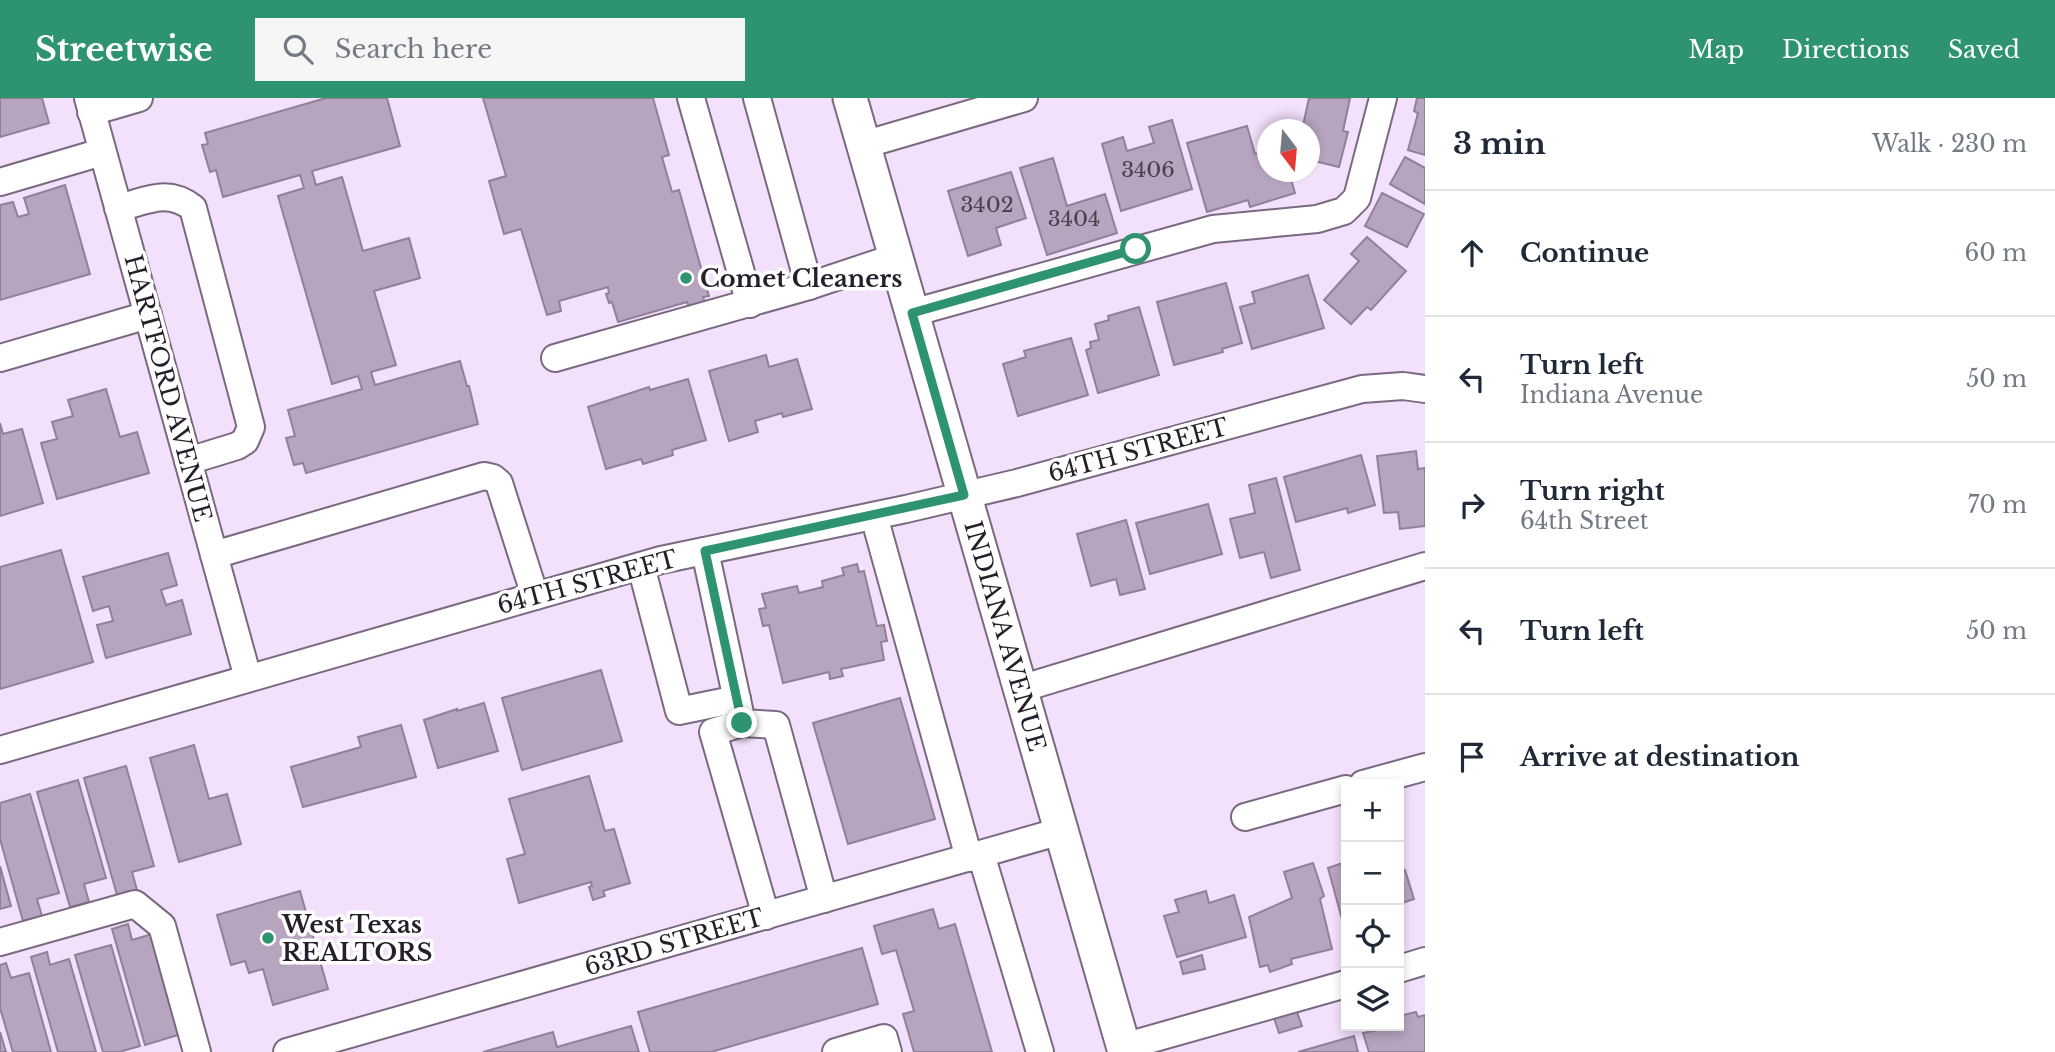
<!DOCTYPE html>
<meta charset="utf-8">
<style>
:root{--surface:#fff;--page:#f6f6f7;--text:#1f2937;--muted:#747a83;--line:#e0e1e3;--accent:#2e9470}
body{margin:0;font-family:"Libre Baskerville",serif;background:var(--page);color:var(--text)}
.controls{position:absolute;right:21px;bottom:21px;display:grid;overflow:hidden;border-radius:0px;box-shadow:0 4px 10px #0003}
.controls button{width:63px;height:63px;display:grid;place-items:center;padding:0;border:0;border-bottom:2px solid var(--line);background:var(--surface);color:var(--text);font:35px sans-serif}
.compass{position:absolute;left:1257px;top:21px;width:63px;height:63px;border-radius:50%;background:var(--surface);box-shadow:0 4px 10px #0003;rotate:164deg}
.stop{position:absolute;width:21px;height:21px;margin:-16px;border:5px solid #2e9470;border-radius:50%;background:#fff}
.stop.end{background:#2e9470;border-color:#fff;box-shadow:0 2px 7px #0008}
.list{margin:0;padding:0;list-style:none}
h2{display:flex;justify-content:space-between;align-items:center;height:91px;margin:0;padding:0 28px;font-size:30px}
h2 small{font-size:23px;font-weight:400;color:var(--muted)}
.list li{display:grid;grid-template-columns:46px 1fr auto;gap:21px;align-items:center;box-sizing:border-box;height:126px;padding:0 28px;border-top:2px solid var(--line)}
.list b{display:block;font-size:26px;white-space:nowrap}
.list p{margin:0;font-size:23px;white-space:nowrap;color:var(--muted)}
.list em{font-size:23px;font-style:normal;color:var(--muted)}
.icon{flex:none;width:38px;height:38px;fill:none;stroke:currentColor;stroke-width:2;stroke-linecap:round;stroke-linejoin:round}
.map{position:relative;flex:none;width:1425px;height:954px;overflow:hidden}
header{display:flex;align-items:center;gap:42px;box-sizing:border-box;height:98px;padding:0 35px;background:var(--accent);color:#fff}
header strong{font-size:33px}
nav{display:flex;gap:38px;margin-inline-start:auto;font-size:24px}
.search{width:490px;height:63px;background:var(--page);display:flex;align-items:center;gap:18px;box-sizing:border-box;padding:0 24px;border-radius:0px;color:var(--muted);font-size:26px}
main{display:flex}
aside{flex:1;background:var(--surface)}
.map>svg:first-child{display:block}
.building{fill:#b7a5bf;stroke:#928099;stroke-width:2}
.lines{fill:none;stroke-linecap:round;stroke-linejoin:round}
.minor-casing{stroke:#7a6981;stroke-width:30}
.major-casing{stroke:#7a6981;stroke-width:37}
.minor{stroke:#fff;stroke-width:26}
.major{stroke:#fff;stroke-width:33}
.route{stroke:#2e9470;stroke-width:9}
.poi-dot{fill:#2e9470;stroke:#fff;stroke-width:2.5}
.labels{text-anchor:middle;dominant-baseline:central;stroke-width:7;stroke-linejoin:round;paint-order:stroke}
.number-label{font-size:21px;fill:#4a404e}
.poi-label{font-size:24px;font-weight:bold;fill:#261f29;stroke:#fff;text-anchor:start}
.street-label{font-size:24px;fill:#261f29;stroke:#fff}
</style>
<header>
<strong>Streetwise</strong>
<div class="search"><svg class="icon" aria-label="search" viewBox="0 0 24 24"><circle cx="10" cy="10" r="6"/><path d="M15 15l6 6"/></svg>Search here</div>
<nav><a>Map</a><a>Directions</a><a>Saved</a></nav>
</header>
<main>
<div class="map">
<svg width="1425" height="954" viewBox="0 0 1425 954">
<rect width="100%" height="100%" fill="#f3e0fb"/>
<g class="building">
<polygon points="0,0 42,0 49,25 0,39"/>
<polygon points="326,0 387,0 400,48 312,73 316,87 342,79 363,153 409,140 420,180 374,193 396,267 371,274 375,287 460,263 467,288 469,288 478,326 306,375 303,365 294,367 286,340 295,338 288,312 362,291 358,278 332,286 278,98 304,90 300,77 223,99 216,72 210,74 202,47 208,46 205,35"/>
<polygon points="483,0 653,0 669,57 662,59 672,94 679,92 709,198 703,199 706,207 690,211 687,204 618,224 612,204 609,205 606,196 609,195 608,189 559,203 561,213 547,217 521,131 504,136 489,83 506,78"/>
<polygon points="1309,0 1350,0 1343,33 1348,34 1339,69 1310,62 1310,32 1302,32"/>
<polygon points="1417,0 1425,0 1425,57 1408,52 1418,15 1414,13"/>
<polygon points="1172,22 1192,91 1121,113 1102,46 1123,39 1127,53 1154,45 1149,29"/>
<polygon points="1247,28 1255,56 1268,52 1268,74 1289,74 1295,95 1250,109 1248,102 1207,114 1187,45"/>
<polygon points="1405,59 1425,70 1425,106 1390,86"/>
<polygon points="1053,60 1067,108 1105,96 1117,135 1047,157 1020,70"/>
<polygon points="1011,74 1026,120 996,130 1001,147 968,158 948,93"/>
<polygon points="65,87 90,176 0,202 0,107 13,104 18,119 29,116 24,100"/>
<polygon points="1382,95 1424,116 1407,149 1365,128"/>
<polygon points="1367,139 1406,173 1371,212 1367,209 1351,226 1324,202 1359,163 1351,156"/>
<polygon points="1308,177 1324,230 1252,251 1240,209 1255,205 1252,194"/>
<polygon points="1226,185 1242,245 1222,251 1223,254 1174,267 1157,204"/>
<polygon points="1139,209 1159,277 1098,295 1086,252 1091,250 1090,244 1099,242 1095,226 1109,222 1108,218"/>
<polygon points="1071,240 1088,297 1018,318 1003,266 1026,259 1024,253"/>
<polygon points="766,257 769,269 797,261 812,311 783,319 782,315 755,323 758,334 729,343 709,273"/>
<polygon points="688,281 706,342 672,352 673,357 643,366 641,361 606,371 588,309 649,289 650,292"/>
<polygon points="106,291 120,339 137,334 149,375 57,401 41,345 57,341 52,324 73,318 68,302"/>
<polygon points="0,325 3,336 22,331 43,405 0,418"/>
<polygon points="1416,353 1418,371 1425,370 1425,428 1400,431 1398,414 1384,415 1377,358"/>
<polygon points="1361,357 1375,407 1348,415 1347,410 1296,424 1284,379"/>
<polygon points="1276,380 1300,472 1271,480 1264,454 1240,460 1230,421 1255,415 1249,387"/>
<polygon points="1208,406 1222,456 1150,476 1136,425"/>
<polygon points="1126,422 1145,491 1120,497 1116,481 1091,488 1077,436"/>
<polygon points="61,452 93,564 0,591 0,469"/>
<polygon points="168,455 177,487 161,492 166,507 182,502 191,536 106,560 97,527 113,523 109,508 93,513 83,479"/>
<polygon points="857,466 859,474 864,473 877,528 884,527 887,543 881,544 884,562 841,571 843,578 830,581 829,574 783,585 769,527 763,528 759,511 766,510 762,496 797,488 799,495 823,489 822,483 844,477 842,470"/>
<polygon points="601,572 622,643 522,672 502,600"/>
<polygon points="900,600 935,721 848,746 813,625"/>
<polygon points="484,605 498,653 438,670 424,622 457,611 457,613"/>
<polygon points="401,627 416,679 303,709 291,669 361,649 358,639"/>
<polygon points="194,647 209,701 227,696 241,746 179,764 150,660"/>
<polygon points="126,668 154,768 132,774 137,792 117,797 84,680"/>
<polygon points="589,678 605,733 614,731 630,785 603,793 605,798 593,802 589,789 592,788 591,784 519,805 507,761 525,756 509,701"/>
<polygon points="78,682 106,780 84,786 89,804 70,809 37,694"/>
<polygon points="30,696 59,795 37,801 42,818 23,823 0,741 0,705"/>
<polygon points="1346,764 1346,836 1328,770"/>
<polygon points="1313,765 1324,798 1320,801 1332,851 1291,861 1292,866 1270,874 1268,867 1260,869 1249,819 1292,800 1284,774"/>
<polygon points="0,768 11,808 0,811"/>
<polygon points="1405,772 1414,801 1399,806 1399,774"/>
<polygon points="300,793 328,891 273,907 263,871 249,875 245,863 231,867 217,817"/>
<polygon points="1206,793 1209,805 1234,797 1246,839 1177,859 1164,818 1179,814 1175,802"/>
<polygon points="933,811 939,831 955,826 992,954 914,954 903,916 914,913 896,852 882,856 874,828"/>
<polygon points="128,826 132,842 152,836 181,936 145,947 112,831"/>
<polygon points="111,847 140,948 119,954 103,954 75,857"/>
<polygon points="862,850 878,906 711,954 650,954 638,914"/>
<polygon points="47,854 50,867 69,861 96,954 58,954 31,859"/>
<polygon points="1202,857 1205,871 1183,876 1180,864"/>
<polygon points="6,865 11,880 29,875 51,954 13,954 0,910 0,867"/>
<polygon points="1297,914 1302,928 1279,935 1274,920"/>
<polygon points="1416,914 1418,919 1425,917 1425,954 1369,954 1363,935 1399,928 1399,918"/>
<polygon points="631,928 639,954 483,954 553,934 557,949"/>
<polygon points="0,934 6,954 0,954"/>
<polygon points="1354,938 1358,954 1298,954"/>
</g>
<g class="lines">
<defs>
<g id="minor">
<polyline points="88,0 248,580"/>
<polyline points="691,0 750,206"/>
<polyline points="757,0 809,188"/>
<polyline points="91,14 139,0"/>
<polyline points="863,47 1024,0"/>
<polyline points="0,84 102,54"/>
<path d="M118,110C147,103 167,90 193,110L251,329L245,343L237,348L188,363"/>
<polyline points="912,215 1213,131 1317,121 1344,113 1357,100 1383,0"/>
<polyline points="0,260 148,217"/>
<polyline points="555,260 809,188 896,159"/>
<polyline points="874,418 969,760"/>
<polyline points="705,453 742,625 776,627 824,801"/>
<polyline points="214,457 484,378 493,380 499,385 535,498"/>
<polyline points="641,468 679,613 737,601"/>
<polyline points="1020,591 1425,468"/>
<polyline points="742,625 713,634 766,818"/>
<polyline points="0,652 661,462 906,411 1017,385 1362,291 1403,288 1425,291"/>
<polyline points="1363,686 1425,669"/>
<polyline points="1245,719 1346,691"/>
<polyline points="981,756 1040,954"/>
<polyline points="0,844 135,806 162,828 197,954"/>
<polyline points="1399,871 1425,863"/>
<polyline points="1123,949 1346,886"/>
<polyline points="287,954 1061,733"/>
<polyline points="836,954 884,940 888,954"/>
</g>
<polyline id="major" points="850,0 1125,954"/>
</defs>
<use href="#minor" class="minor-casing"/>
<use href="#major" class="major-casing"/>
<use href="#minor" class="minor"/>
<use href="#major" class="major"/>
</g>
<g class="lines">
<polyline class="route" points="742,625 705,453 964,397 912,215 1136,151"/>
</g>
<g class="poi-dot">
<circle cx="686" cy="180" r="7"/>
<circle cx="268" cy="840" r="7"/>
</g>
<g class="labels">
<g class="number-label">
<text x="1148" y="72">3406</text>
<text x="987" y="107">3402</text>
<text x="1074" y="121">3404</text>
</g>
<g class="poi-label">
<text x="700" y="180">Comet Cleaners</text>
<text x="282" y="826">West Texas<tspan x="282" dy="28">REALTORS</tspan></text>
</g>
<g class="street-label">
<text transform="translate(168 290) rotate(75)">HARTFORD AVENUE</text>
<text transform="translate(1138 352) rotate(-15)">64TH STREET</text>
<text transform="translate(587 484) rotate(-15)">64TH STREET</text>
<text transform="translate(1005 538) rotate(74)">INDIANA AVENUE</text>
<text transform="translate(674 844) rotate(-16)">63RD STREET</text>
</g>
</g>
</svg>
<div class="controls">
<button>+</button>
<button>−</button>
<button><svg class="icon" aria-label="locate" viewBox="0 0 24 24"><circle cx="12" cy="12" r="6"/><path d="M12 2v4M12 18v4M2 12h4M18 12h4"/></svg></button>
<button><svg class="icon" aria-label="layers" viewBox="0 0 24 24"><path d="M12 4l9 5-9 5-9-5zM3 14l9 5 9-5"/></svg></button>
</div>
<svg class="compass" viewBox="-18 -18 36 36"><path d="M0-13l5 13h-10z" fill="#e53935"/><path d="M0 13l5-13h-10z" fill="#747a83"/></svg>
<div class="stop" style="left:1136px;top:151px"></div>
<div class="stop end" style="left:742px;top:625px"></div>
</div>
<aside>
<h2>3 min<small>Walk · 230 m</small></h2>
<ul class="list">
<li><svg class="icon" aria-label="ahead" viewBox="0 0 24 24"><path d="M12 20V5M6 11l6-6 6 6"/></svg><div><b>Continue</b></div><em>60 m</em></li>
<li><svg class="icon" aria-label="left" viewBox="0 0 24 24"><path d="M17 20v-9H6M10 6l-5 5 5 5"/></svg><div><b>Turn left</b><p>Indiana Avenue</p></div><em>50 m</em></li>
<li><svg class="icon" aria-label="right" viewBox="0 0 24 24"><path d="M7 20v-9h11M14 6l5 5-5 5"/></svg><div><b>Turn right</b><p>64th Street</p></div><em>70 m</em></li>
<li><svg class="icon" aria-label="left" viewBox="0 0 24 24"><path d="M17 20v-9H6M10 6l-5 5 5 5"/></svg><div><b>Turn left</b></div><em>50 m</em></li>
<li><svg class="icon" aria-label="arrive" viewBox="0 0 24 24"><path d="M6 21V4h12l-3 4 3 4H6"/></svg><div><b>Arrive at destination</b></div></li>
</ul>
</aside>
</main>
